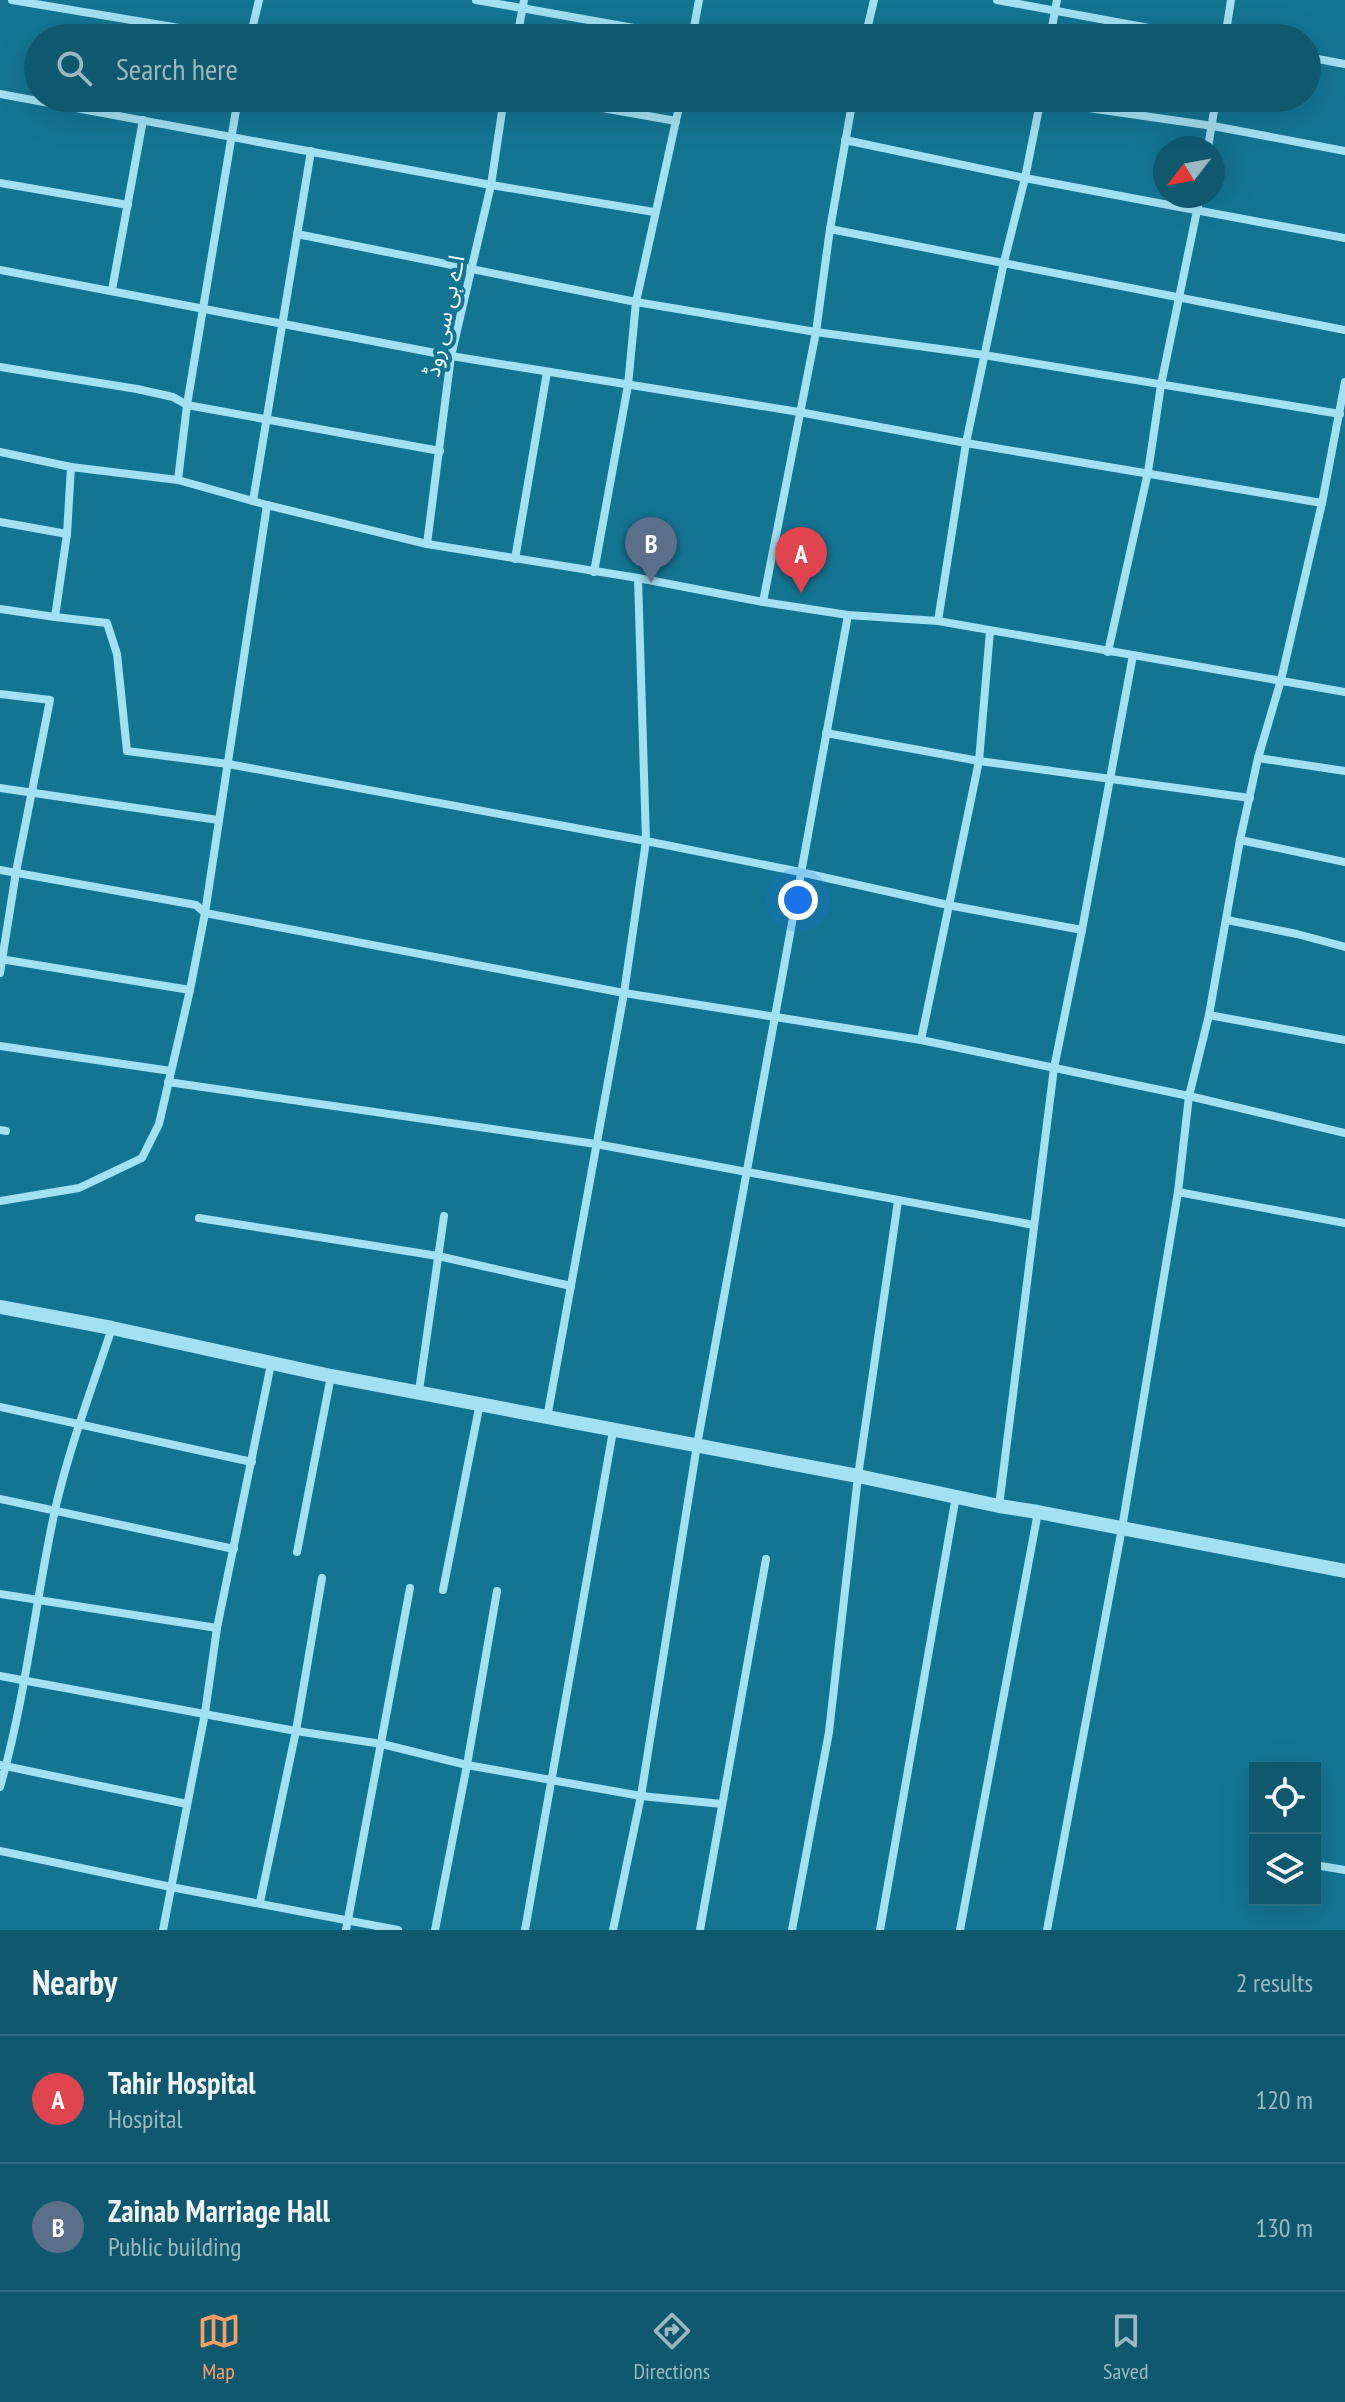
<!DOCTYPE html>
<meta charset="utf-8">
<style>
:root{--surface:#0f586e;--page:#1d6176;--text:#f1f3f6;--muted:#9bb8c2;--line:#2f6e81;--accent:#ff9e62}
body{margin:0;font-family:"PT Sans Narrow","Noto Sans Arabic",sans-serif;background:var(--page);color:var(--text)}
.controls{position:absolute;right:24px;bottom:24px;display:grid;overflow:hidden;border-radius:0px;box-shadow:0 8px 32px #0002}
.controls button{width:72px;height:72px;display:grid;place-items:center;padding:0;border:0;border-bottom:2px solid var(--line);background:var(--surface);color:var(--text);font:40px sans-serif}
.compass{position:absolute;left:1153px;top:136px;width:72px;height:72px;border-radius:50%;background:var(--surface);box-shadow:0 8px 32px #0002;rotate:239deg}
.you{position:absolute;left:798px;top:900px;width:28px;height:28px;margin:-20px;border:6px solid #fff;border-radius:50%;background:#1a73e8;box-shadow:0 0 0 12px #1a73e833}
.badge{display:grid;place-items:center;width:52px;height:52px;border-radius:50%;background:var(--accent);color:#fff;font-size:26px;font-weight:700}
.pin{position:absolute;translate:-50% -66px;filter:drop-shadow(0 2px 4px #0008)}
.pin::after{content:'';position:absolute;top:42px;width:28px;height:24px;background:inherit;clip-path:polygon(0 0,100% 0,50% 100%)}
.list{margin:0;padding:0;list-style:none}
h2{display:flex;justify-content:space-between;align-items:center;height:104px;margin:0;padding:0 32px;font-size:34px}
h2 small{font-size:26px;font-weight:400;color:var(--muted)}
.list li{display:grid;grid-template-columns:52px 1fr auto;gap:24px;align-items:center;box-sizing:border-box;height:128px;padding:0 32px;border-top:2px solid var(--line)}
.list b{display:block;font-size:30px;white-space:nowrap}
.list p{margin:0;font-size:26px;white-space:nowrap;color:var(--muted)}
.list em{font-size:26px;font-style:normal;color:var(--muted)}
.icon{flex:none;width:44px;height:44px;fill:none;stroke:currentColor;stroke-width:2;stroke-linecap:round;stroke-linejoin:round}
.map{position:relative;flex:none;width:1345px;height:1930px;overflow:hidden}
.search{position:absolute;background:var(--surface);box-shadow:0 8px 32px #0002;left:24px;right:24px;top:24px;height:88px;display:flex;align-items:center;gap:20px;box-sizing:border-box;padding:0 28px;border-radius:44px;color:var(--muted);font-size:30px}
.sheet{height:360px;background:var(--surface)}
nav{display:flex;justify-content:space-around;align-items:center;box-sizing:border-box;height:112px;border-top:2px solid var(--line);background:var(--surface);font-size:22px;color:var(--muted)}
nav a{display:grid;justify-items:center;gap:4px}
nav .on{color:var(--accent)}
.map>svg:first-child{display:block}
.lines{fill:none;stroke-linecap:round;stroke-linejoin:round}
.minor{stroke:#a2e0f2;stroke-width:8}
.tertiary{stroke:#a2e0f2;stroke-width:14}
.labels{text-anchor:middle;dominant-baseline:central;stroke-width:8;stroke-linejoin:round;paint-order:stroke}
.street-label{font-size:22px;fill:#fff;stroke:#147593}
</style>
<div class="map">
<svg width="1345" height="1930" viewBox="0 0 1345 1930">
<rect width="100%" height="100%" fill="#147593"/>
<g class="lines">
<g class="minor">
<polyline points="12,0 239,38"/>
<polyline points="476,0 690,38"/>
<polyline points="997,0 1203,38"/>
<polyline points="250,38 259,0"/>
<polyline points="517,38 524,0"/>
<polyline points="692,38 699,0"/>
<polyline points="865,38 874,0"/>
<polyline points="1050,38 1057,0"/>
<polyline points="1225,38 1231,0"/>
<polyline points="1307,57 1345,64"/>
<polyline points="0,94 491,185 654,212"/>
<polyline points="238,98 187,405 178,480 267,505"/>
<polyline points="546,98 676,121"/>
<polyline points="1020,98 1213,126 1345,151"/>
<polyline points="845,140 1025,178 1345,238"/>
<polyline points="1208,148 1216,98"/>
<polyline points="0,183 128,205"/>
<polyline points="830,229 1345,330"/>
<polyline points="297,234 636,302 816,332 984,355 1340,414"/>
<polyline points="0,270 451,356 799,412 966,443 1322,503"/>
<polyline points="112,290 143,120"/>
<polyline points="0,367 137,389 173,397 187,405 440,451"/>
<polyline points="0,452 71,467 178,480"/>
<polyline points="71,467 67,534 55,617 107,623 117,654 127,751 228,764 646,841 800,872 948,905 1082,930"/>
<polyline points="253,501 311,151"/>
<polyline points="0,522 67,534"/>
<polyline points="427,544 451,356 491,185 504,98"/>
<polyline points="515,559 547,372"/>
<polyline points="594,572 628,385 636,302 681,98"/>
<polyline points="638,578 763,602 848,615 938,621 1345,692"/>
<polyline points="763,602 816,332 830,229 853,98"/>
<polyline points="0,609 55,617"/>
<polyline points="938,621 966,443 1004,262 1025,178 1041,98"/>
<polyline points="1108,652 1148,472 1161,385 1200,196"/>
<polyline points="0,694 50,700 16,872 0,973"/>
<polyline points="826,733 979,761 1250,798"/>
<polyline points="1258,758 1345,771"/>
<polyline points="0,788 218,820"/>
<polyline points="1240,840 1345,862"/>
<polyline points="0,870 196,905 205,913 624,993 921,1040 1189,1096 1345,1133"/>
<polyline points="1227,920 1297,934 1345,947"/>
<polyline points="0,959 190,990"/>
<polyline points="1209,1015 1345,1040"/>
<polyline points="921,1040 979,761 990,631"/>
<polyline points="0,1046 171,1071"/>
<polyline points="168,1082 596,1144 1034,1225"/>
<polyline points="0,1130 6,1131"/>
<polyline points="1178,1192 1345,1223"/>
<polyline points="0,1201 79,1188 142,1158 159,1124 190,990 205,913 267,505 427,544 638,578 646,841 624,993 547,1418"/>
<polyline points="199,1218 438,1256 571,1286"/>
<polyline points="419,1391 444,1216"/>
<polyline points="0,1407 252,1462"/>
<polyline points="0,1499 234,1549"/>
<polyline points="999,1506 1054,1068 1082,930 1133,655"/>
<polyline points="297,1552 331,1376"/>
<polyline points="443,1590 480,1403"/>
<polyline points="0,1594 217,1628"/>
<polyline points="0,1676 296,1731 382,1744 467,1765 641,1796 722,1804"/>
<polyline points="0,1765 187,1804"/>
<path d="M0,1787C26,1697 35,1602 55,1510C69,1448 92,1388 112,1328"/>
<polyline points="0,1851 171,1887 398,1930"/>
<polyline points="1315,1865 1345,1870"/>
<polyline points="260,1902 296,1731 322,1578"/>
<polyline points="163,1930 205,1713 217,1628 271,1364"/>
<polyline points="346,1930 410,1588"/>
<polyline points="435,1930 467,1765 497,1591"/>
<polyline points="525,1930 613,1431"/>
<polyline points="613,1930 641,1796 697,1445 848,615"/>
<polyline points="700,1930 766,1559"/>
<polyline points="792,1930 829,1732 858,1476 898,1201"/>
<polyline points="880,1930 956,1496"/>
<polyline points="960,1930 1038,1512"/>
<polyline points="1047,1930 1122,1528 1178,1192 1189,1096 1209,1015 1240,840 1258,758 1281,680 1322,503 1345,382"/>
</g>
<polyline class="tertiary" points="0,1307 112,1328 331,1376 858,1476 999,1506 1038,1512 1345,1571"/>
</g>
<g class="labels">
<g class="street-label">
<text transform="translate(444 316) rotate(-78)">اے بی سی روڈ</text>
</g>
</g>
</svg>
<div class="controls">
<button><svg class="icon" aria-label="locate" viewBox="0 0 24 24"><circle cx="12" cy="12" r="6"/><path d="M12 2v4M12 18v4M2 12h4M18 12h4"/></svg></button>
<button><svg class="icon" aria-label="layers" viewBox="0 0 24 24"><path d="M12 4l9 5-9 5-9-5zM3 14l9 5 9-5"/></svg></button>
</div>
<svg class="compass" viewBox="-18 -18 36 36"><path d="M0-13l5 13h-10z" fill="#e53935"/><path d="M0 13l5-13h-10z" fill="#9bb8c2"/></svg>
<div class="you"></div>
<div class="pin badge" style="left:801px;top:593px;background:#e0444e">A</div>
<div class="pin badge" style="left:651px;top:583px;background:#5c6f8a">B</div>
<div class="search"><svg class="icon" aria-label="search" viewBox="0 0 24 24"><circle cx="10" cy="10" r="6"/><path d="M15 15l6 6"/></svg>Search here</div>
</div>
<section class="sheet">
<h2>Nearby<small>2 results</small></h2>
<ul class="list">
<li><span class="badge" style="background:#e0444e">A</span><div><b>Tahir Hospital</b><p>Hospital</p></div><em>120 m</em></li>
<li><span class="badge" style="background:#5c6f8a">B</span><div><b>Zainab Marriage Hall</b><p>Public building</p></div><em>130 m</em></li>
</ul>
</section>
<nav>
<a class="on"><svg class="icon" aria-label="map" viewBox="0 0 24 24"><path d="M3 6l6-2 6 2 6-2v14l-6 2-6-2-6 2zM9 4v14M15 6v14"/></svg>Map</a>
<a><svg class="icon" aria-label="directions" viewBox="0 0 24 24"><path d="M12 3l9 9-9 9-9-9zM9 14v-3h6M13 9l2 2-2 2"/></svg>Directions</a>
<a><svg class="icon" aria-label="saved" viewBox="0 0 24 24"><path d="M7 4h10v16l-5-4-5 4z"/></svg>Saved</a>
</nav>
